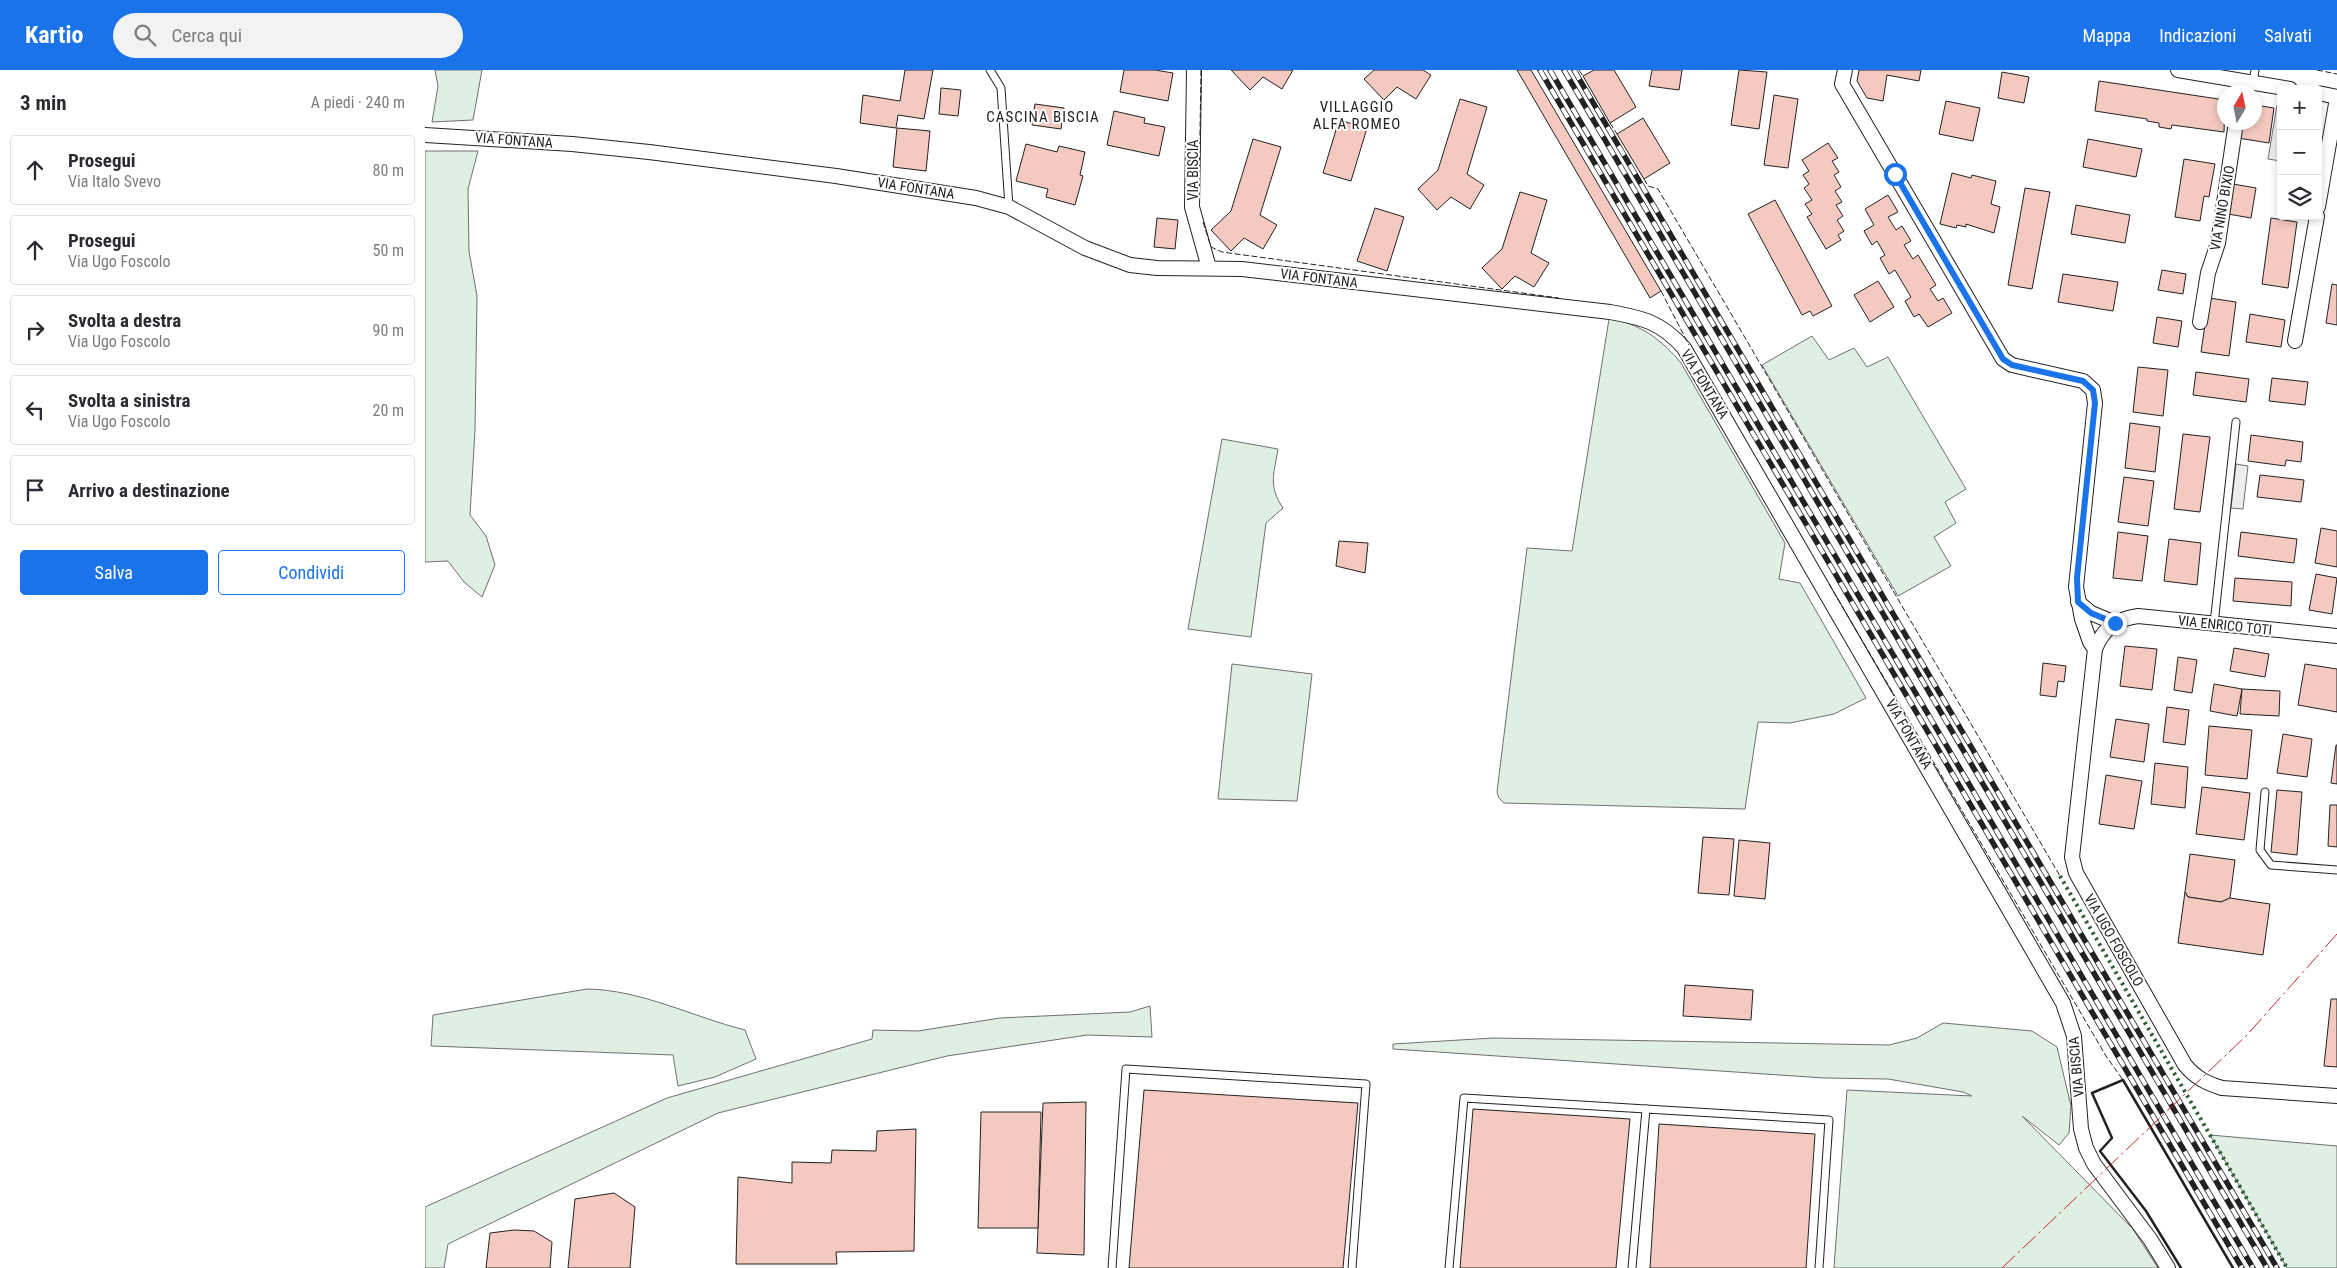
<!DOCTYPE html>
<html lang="it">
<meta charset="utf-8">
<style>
:root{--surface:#fff;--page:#f2f2f3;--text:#2b2b33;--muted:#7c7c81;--line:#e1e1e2;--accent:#1a73e8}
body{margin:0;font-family:"Roboto Condensed",sans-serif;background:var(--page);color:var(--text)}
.controls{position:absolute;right:15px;top:15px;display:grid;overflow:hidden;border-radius:5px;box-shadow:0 2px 8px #0003}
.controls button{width:45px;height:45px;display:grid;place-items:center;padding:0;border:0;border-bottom:1px solid var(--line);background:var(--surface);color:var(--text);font:25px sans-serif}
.compass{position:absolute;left:1792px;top:15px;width:45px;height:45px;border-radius:50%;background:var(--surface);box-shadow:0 2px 8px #0003;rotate:10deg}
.stop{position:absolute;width:15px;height:15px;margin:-11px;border:4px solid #1a73e8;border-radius:50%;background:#fff}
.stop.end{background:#1a73e8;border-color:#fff;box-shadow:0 1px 5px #0008}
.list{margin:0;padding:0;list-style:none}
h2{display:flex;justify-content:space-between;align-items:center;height:65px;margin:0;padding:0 20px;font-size:21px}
h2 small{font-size:16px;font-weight:400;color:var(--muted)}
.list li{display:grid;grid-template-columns:32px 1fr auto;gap:15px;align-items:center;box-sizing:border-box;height:70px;margin:0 10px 10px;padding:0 10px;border:1px solid var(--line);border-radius:5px}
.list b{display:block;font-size:19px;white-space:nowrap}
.list p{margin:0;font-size:16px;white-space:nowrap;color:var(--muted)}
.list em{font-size:16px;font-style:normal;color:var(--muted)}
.actions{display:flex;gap:10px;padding:15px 20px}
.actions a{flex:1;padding:11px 0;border:1px solid var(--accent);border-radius:5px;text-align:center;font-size:18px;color:var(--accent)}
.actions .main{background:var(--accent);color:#fff}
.icon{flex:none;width:28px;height:28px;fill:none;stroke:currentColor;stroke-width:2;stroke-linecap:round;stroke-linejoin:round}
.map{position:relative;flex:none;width:1912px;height:1198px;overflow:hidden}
header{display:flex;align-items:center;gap:30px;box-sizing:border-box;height:70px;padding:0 25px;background:var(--accent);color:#fff}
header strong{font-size:24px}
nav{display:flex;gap:28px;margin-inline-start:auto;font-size:18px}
.search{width:350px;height:45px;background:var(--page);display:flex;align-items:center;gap:12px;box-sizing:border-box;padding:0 18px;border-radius:28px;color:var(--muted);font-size:19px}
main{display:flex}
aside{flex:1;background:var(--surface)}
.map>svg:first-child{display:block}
.green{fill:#e0efe3;stroke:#6f6f6f}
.parking{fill:#ededed;stroke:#6f6f6f}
.building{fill:#f3c9c0;stroke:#222}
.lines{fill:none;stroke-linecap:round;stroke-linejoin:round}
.service-casing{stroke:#222;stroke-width:9}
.minor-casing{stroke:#222;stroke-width:16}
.service{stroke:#fff;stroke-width:7}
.minor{stroke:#fff;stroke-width:14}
.rail-casing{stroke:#222;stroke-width:5.5}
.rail{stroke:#fff;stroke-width:4;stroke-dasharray:11;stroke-linecap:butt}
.hedge{stroke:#2f5e38;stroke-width:4;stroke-dasharray:2.5 4;stroke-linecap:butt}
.fence{stroke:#222;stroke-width:1;stroke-dasharray:6 2.5;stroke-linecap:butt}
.wall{stroke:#222;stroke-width:2.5}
.power{stroke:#c62828;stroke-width:1;stroke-dasharray:18 4 2.5 4;stroke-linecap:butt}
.route{stroke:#1a73e8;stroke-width:6}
.labels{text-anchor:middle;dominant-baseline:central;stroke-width:4;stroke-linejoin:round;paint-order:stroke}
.street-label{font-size:14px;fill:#222;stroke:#fff}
.neighbourhood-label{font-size:15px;letter-spacing:1px;fill:#222;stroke:#fff}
</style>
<header>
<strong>Kartio</strong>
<div class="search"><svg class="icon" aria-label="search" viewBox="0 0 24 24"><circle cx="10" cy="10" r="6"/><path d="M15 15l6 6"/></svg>Cerca qui</div>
<nav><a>Mappa</a><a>Indicazioni</a><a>Salvati</a></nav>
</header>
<main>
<aside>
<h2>3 min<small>A piedi · 240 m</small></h2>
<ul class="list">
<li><svg class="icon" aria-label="ahead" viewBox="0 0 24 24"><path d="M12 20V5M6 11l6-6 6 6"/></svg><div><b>Prosegui</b><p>Via Italo Svevo</p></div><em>80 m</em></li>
<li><svg class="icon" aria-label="ahead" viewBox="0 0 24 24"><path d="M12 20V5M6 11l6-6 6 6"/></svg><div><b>Prosegui</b><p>Via Ugo Foscolo</p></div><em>50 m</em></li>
<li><svg class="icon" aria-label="right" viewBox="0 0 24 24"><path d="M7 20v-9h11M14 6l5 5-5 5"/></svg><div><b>Svolta a destra</b><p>Via Ugo Foscolo</p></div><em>90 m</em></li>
<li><svg class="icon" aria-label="left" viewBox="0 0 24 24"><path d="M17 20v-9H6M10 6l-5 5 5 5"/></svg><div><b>Svolta a sinistra</b><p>Via Ugo Foscolo</p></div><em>20 m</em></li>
<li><svg class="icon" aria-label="arrive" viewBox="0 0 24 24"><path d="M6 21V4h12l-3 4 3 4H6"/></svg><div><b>Arrivo a destinazione</b></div></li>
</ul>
<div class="actions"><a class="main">Salva</a><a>Condividi</a></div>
</aside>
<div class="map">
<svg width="1912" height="1198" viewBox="0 0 1912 1198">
<rect width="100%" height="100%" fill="#fff"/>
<g class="green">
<polygon points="10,0 57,0 48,50 7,52 13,16"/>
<polygon points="0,81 53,81 43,119 44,181 52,226 50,360 45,445 61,466 70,495 57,527 39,512 23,491 0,492"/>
<path d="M1184,249C1215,253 1237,270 1256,293L1360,473L1354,509L1375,513L1441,628L1409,644L1365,653L1333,652L1320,739L1079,733L1074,728L1072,722L1102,478L1147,481Z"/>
<polygon points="1387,266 1404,290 1429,278 1442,297 1463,287 1541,419 1520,432 1531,453 1509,467 1526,496 1473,526 1337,295"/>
<path d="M797,369L853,379C849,404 843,416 858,438L841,453L826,567L763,559Z"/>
<polygon points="807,594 887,604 872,731 793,729"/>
<path d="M162,919C217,920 268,947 320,960L331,989L290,1007L253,1016L248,985L6,976L8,945Z"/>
<polygon points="725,936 727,967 662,965 522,986 293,1043 23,1174 19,1198 0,1198 0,1137 242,1028 447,969 448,960 493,961 575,948 705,942"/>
<polygon points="1518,953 1607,961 1632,977 1646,1036 1644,1063 1634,1075 1597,1046 1708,1159 1733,1198 1409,1198 1422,1020 1547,1026 1538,1022 1463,1009 1399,1008 968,979 968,974 1068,968 1464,975 1492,968"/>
<polygon points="1785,1065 1912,1076 1912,1198 1862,1198"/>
</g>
<g class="parking">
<polygon points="1852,35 1856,36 1856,91 1843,89"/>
<polygon points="1811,394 1823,396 1818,439 1806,438"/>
</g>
<g class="building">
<polygon points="480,0 508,0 499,49 473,45 471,58 435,53 438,25 475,31"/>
<polygon points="699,0 730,0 748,3 743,31 695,22"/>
<polygon points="806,0 868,0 857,19 838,7 825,20"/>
<polygon points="949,0 998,0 1006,5 991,29 972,17 959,30 939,9"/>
<polygon points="1092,0 1106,0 1236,221 1225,228"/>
<polygon points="1169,0 1189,0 1211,37 1185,53 1158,6"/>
<polygon points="1227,0 1257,0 1254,20 1224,16"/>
<polygon points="1314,0 1342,2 1334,59 1306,55"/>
<polygon points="1434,0 1496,0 1494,11 1462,5 1458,31 1442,28 1432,11"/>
<polygon points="1577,2 1604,7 1599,33 1573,28"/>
<polygon points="1674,11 1800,30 1799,62 1747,55 1746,59 1734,57 1734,53 1722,51 1722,49 1670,41"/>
<polygon points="516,18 536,20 533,46 514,44"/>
<polygon points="1349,25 1373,29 1363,98 1339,95"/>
<polygon points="1035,29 1062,37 1042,104 1059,115 1045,139 1026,127 1012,140 993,119 1013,100"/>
<polygon points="1521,31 1555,38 1548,71 1514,64"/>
<polygon points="610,34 639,38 636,59 607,55"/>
<polygon points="1830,35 1849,38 1844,73 1813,68 1815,52 1830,52"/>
<polygon points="689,41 720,48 719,53 740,57 734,86 682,75"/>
<polygon points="1218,48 1245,93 1219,109 1192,64"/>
<polygon points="914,50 942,58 926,111 898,103"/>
<polygon points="472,58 505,61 501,101 468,97"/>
<polygon points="828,69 856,77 835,145 852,155 838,179 819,168 806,181 786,160 806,141"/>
<polygon points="1663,69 1717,79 1711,107 1658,97"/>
<polygon points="1403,73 1413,88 1407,91 1414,102 1409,105 1416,117 1410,121 1417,132 1411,135 1418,146 1412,150 1419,161 1413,165 1416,170 1401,179 1382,147 1387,144 1380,134 1387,130 1379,118 1384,114 1378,105 1384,101 1377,90"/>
<polygon points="601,74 632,82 634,76 660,82 655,105 658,106 650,135 621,127 623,119 591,111"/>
<polygon points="1759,89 1790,94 1784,127 1779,126 1775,151 1750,147"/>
<polygon points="1527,103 1546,108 1547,105 1571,111 1566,134 1575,137 1569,163 1541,154 1541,157 1532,155 1531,158 1515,154"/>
<polygon points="1808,114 1831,118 1826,148 1803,144"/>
<polygon points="1600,118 1625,122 1607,219 1583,215"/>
<polygon points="1095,122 1122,130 1106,183 1124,193 1109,217 1090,206 1077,219 1057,198 1077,179"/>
<polygon points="1463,125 1473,142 1463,147 1471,160 1477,156 1486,171 1479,175 1488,189 1493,185 1511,215 1505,219 1513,231 1518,228 1527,243 1503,257 1494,244 1489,247 1480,231 1486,227 1470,200 1464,204 1455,188 1460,185 1452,171 1447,175 1439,161 1449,155 1440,139"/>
<polygon points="1350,130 1407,236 1388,246 1385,241 1377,245 1323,144"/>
<polygon points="1651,135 1705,145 1700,173 1646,164"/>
<polygon points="950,138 979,147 962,201 932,191"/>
<polygon points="732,148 753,150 750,179 729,177"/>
<polygon points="1846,148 1872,152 1863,218 1837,214"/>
<polygon points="1737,200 1761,204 1758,224 1733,220"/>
<polygon points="1638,204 1693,212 1688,241 1633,232"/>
<polygon points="1453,211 1469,237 1445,252 1429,225"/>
<polygon points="1907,214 1912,215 1912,255 1901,253"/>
<polygon points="1784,228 1811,232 1804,286 1776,282"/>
<polygon points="1825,244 1860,250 1856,277 1821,272"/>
<polygon points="1732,247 1757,251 1753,277 1728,273"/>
<polygon points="1713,297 1743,300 1738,346 1708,342"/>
<polygon points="1771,302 1824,309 1821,332 1768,325"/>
<polygon points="1847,308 1883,312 1880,335 1844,331"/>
<polygon points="1705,353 1735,357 1730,402 1700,398"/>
<polygon points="1758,364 1785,367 1775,442 1749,439"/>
<polygon points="1826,365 1878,372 1876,392 1861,390 1860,396 1823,391"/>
<polygon points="1835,405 1879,410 1876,432 1832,427"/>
<polygon points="1699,407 1729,411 1723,456 1693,452"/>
<polygon points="1896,458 1912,461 1912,497 1890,493"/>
<polygon points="1693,462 1723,466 1717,511 1688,508"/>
<polygon points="1816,462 1872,469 1869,493 1813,486"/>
<polygon points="1744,469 1776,473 1772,515 1739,511"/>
<polygon points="914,471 943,473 940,503 911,496"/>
<polygon points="1891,504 1912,508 1907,544 1884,540"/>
<polygon points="1810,508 1867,512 1866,536 1808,531"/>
<polygon points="1700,576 1732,579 1727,620 1695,616"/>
<polygon points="1809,578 1844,584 1840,607 1805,601"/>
<polygon points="1753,587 1772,590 1767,623 1749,620"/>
<polygon points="1618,593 1641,596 1639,612 1633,611 1631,627 1615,625"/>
<polygon points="1880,594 1912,599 1912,642 1873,635"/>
<polygon points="1789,614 1817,619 1812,646 1785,641"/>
<polygon points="1817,619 1855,621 1854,646 1815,644"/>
<polygon points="1742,637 1764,640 1760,675 1738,672"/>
<polygon points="1691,649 1724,654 1719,692 1685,687"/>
<polygon points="1784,656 1827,660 1822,709 1780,705"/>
<polygon points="1858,664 1887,669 1882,707 1852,703"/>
<polygon points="1911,675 1912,675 1912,714 1906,713"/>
<polygon points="1730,693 1763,697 1760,738 1726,734"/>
<polygon points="1681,705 1717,711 1709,759 1674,754"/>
<polygon points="1777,717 1825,723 1819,770 1771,764"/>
<polygon points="1852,720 1877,722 1872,785 1846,782"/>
<polygon points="1905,735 1912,735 1912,777 1903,776"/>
<polygon points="1278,767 1309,769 1304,825 1273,823"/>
<polygon points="1314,770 1345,773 1340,829 1309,826"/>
<polygon points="1765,784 1810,790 1805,828 1796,832 1763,827 1760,822"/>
<polygon points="1760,822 1763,827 1796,832 1805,828 1845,834 1838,885 1753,873"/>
<polygon points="1260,915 1328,920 1326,950 1258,946"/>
<polygon points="1906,929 1912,929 1912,997 1899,996"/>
<polygon points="719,1020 933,1033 918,1198 704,1198"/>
<polygon points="661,1032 659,1185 612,1183 618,1033"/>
<polygon points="1048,1039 1205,1049 1191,1198 1035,1198"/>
<polygon points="556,1042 616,1042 613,1158 553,1158"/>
<polygon points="1234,1054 1390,1064 1381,1198 1225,1198"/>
<polygon points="491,1059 489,1181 411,1182 412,1194 311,1194 313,1107 367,1113 367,1092 406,1093 407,1080 451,1081 452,1061"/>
<polygon points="189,1123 210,1137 205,1198 143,1198 150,1129"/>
<polygon points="89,1160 109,1161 127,1172 125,1198 61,1198 65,1163"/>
</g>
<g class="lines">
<defs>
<g id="service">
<polyline points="565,0 576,18 584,137"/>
<polyline points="1828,13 1830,0"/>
<polyline points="1789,554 1811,352"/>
<polyline points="1840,722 1835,780 1846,795 1912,800"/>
<polyline points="687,1198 701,999 941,1014 927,1198"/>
<polyline points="1024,1198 1039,1028 1221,1039"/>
<polyline points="1207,1198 1221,1039 1404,1050 1394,1198"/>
</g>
<g id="minor">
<polyline points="769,0 767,137 784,198"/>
<polyline points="1420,0 1417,14 1578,289 1587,295 1658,311 1668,320 1670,333 1651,517 1657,549 1665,572 1670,579"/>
<polyline points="1753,0 1865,19"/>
<polyline points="1893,23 1912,27"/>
<path d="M0,65L147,74L224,82L411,106L551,128L584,137L660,178L705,195L732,198L817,199L1185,242C1218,248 1236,252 1259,278L1638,933L1649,966L1656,1059L1661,1078L1669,1094L1725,1169L1743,1198"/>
<polyline points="1893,137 1912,28"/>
<polyline points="1775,252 1783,203 1793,173 1811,52"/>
<polyline points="1870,271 1892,146"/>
<polyline points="1653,532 1666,543 1690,553"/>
<path d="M1912,566L1713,546C1691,549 1678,559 1670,579L1647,787L1651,803L1760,995C1771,1008 1781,1013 1797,1018L1912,1026"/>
</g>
</defs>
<use href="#service" class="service-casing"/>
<use href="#minor" class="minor-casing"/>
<use href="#service" class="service"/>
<use href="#minor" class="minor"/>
<defs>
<g id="rail">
<polyline points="1115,0 1817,1198"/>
<polyline points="1125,0 1828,1198"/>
<polyline points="1139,0 1842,1198"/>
<polyline points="1149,0 1852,1198"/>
</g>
</defs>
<use href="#rail" class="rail-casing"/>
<use href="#rail" class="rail"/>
<polyline class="hedge" points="1635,806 1862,1198"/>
<g class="fence">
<polyline points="1154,0 1158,6"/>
<polyline points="1892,0 1912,4"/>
<polyline points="1185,53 1192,64"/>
<polyline points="1219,109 1223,116 1233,119 1635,806"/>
<polyline points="774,125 776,0"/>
<polyline points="778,152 786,177 797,182 1134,228"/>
<polyline points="1236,221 1264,275"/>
<polyline points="1404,514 1681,986 1698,1010"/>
</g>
<polyline class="wall" points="1756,1198 1721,1141 1675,1081 1687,1068 1667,1023 1698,1010 1808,1198"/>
<polyline class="power" points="1577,1198 1822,965 1912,864"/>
</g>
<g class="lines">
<polyline class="route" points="1470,104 1578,289 1587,295 1658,311 1668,320 1670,333 1652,508 1653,532 1666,543 1690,553"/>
</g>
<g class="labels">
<g class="street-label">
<text transform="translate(89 70) rotate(4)">VIA FONTANA</text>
<text transform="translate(768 100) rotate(-90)">VIA BISCIA</text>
<text transform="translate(491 118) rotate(9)">VIA FONTANA</text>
<text transform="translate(1797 138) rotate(-80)">VIA NINO BIXIO</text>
<text transform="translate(894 208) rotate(7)">VIA FONTANA</text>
<text transform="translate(1280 314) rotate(59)">VIA FONTANA</text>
<text transform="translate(1800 555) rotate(6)">VIA ENRICO TOTI</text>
<text transform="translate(1484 664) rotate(60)">VIA FONTANA</text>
<text transform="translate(1689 870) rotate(60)">VIA UGO FOSCOLO</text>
<text transform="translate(1651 997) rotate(-95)">VIA BISCIA</text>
</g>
<g class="neighbourhood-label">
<text x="932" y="37">VILLAGGIO<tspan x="932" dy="17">ALFA ROMEO</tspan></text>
<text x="618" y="47">CASCINA BISCIA</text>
</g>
</g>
</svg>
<div class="controls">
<button>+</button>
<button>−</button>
<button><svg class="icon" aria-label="layers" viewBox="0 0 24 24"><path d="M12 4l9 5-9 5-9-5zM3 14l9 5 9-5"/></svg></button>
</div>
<svg class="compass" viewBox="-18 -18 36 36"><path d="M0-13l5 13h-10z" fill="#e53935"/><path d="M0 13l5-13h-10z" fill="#7c7c81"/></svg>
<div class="stop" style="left:1470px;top:104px"></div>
<div class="stop end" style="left:1690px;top:553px"></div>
</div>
</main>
